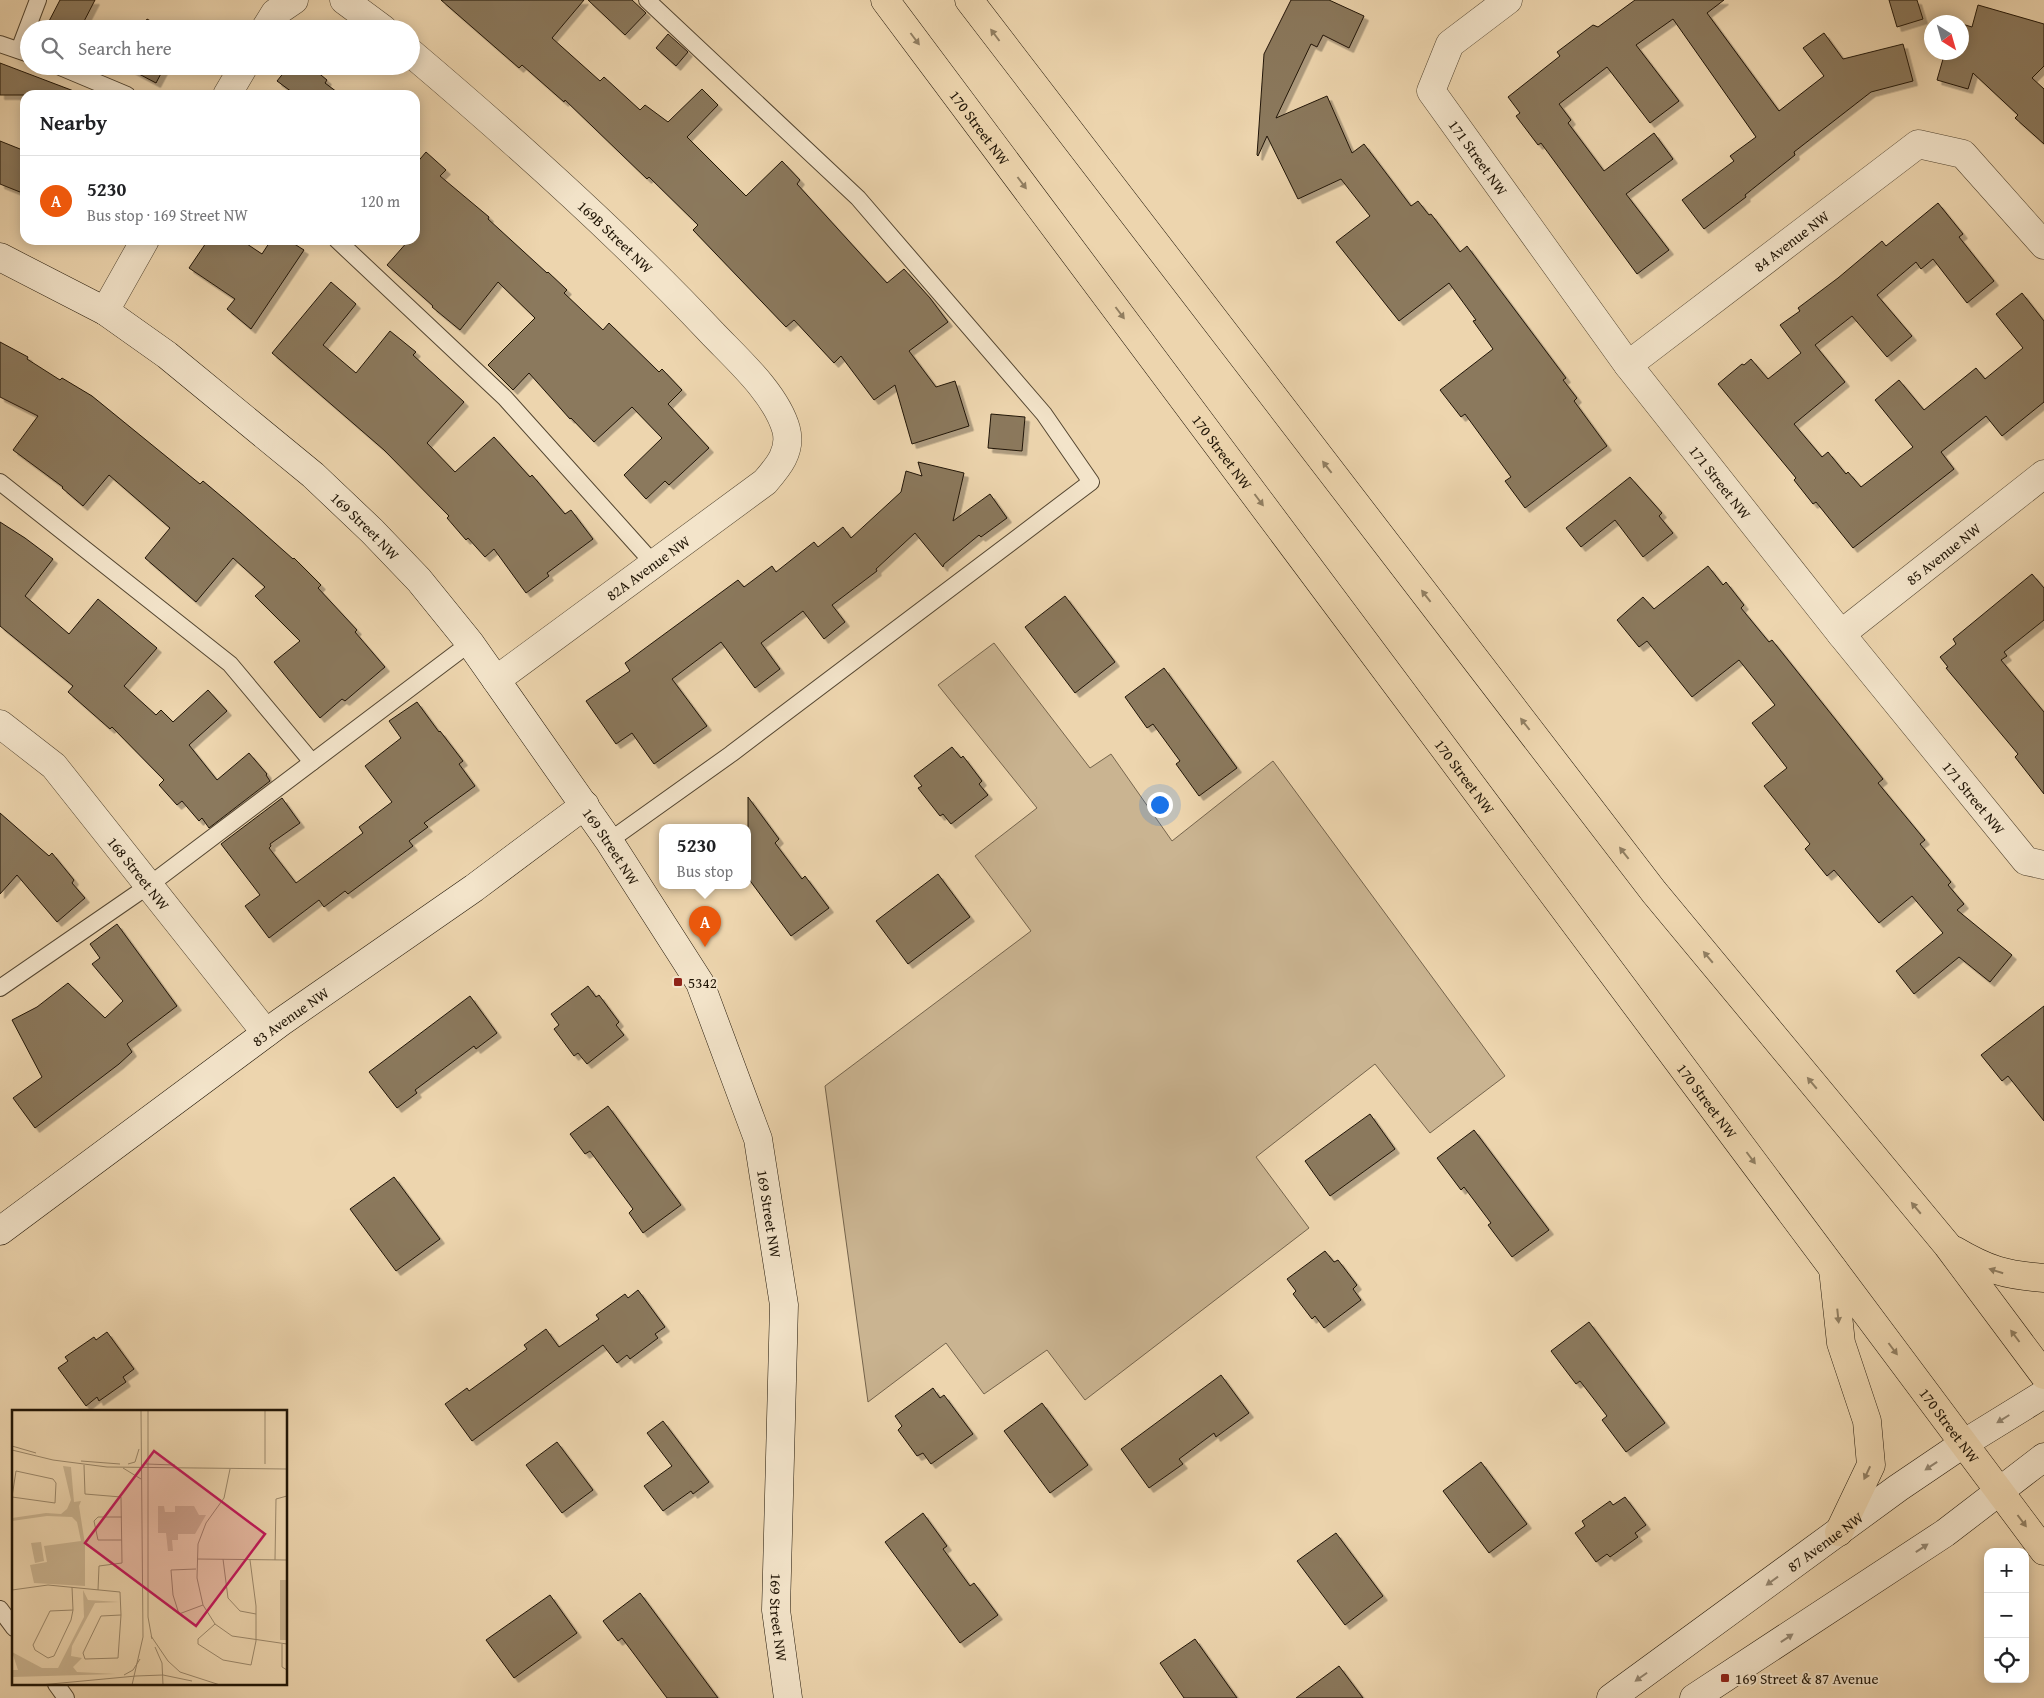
<!DOCTYPE html>
<meta charset="utf-8">
<style>
:root{--surface:#fff;--page:#f2f2f2;--text:#202124;--muted:#757577;--line:#e0e0e0;--accent:#ea580c}
body{margin:0;font-family:"Gentium Book Plus",serif;background:var(--page);color:var(--text)}
.controls{position:absolute;right:15px;bottom:15px;display:grid;overflow:hidden;border-radius:10px;box-shadow:0 2px 12px #0003}
.controls button{width:45px;height:45px;display:grid;place-items:center;padding:0;border:0;border-bottom:1px solid var(--line);background:var(--surface);color:var(--text);font:25px sans-serif}
.compass{position:absolute;left:1924px;top:15px;width:45px;height:45px;border-radius:50%;background:var(--surface);box-shadow:0 2px 12px #0003;rotate:143deg}
.you{position:absolute;left:1159px;top:804px;width:18px;height:18px;margin:-12px;border:4px solid #fff;border-radius:50%;background:#1a73e8;box-shadow:0 0 0 8px #1a73e833}
.badge{display:grid;place-items:center;width:32px;height:32px;border-radius:50%;background:var(--accent);color:#fff;font-size:16px;font-weight:700}
.pin{position:absolute;translate:-50% -41px;filter:drop-shadow(0 1px 2px #0008)}
.pin::after{content:'';position:absolute;top:26px;width:18px;height:15px;background:inherit;clip-path:polygon(0 0,100% 0,50% 100%)}
.popup{position:absolute;left:659px;top:824px;width:92px;height:65px;box-sizing:border-box;display:grid;place-content:center;border-radius:10px;background:var(--surface);filter:drop-shadow(0 1px 4px #0005);font-size:16px;white-space:nowrap;color:var(--muted)}
.popup b{font-size:19px;color:var(--text)}
.popup::after{content:'';position:absolute;left:50%;top:100%;margin-left:-10px;border:10px solid transparent;border-top-color:var(--surface)}
.list{margin:0;padding:0;list-style:none}
h2{display:flex;justify-content:space-between;align-items:center;height:65px;margin:0;padding:0 20px;font-size:21px}
h2 small{font-size:16px;font-weight:400;color:var(--muted)}
.list li{display:grid;grid-template-columns:32px 1fr auto;gap:15px;align-items:center;box-sizing:border-box;height:90px;padding:0 20px;border-top:1px solid var(--line)}
.list b{display:block;font-size:19px;white-space:nowrap}
.list p{margin:0;font-size:16px;white-space:nowrap;color:var(--muted)}
.list em{font-size:16px;font-style:normal;color:var(--muted)}
.icon{flex:none;width:28px;height:28px;fill:none;stroke:currentColor;stroke-width:2;stroke-linecap:round;stroke-linejoin:round}
.map{position:relative;flex:none;width:2044px;height:1698px;overflow:hidden}
.search{position:absolute;background:var(--surface);box-shadow:0 2px 12px #0003;left:20px;top:20px;width:400px;height:55px;display:flex;align-items:center;gap:12px;box-sizing:border-box;padding:0 18px;border-radius:28px;color:var(--muted);font-size:19px}
.panel{position:absolute;background:var(--surface);box-shadow:0 2px 12px #0003;left:20px;top:90px;width:400px;height:155px;border-radius:15px}
.map>svg:first-child{display:block}
.green{fill:#cab491;stroke:#75644c}
.building{fill:#8b795d;stroke:#201506;filter:url(#shadow)}
.lines{fill:none;stroke-linecap:round;stroke-linejoin:round}
.lane-casing{stroke:#534530;stroke-width:18}
.street-casing{stroke:#534530;stroke-width:29}
.secondary-casing{stroke:#201506;stroke-width:29}
.primary-casing{stroke:#201506;stroke-width:29}
.lane{stroke:#f3e4ca;stroke-width:16}
.street{stroke:#f3e4ca;stroke-width:28}
.secondary{stroke:#f3e4ca;stroke-width:28}
.primary{stroke:#edd5ae;stroke-width:28}
.oneway{fill:#917f62}
.oneway2{fill:#948772}
.poi-dot{fill:#8f2418;stroke:#f3e4ca;stroke-width:2}
.labels{text-anchor:middle;dominant-baseline:central;stroke-width:4;stroke-linejoin:round;paint-order:stroke}
.street-label{font-size:15px;fill:#201506;stroke:#f3e4ca}
.poi-label{font-size:15px;fill:#201506;stroke:#f3e4ca;text-anchor:start}
.inset-road{fill:none;stroke:#9b886b;stroke-width:1}
.view{fill:#c2185b;fill-opacity:0.15;stroke:#c2185b;stroke-width:2.5}
.inset-edge{fill:none;stroke:#201506;stroke-width:2.5}
</style>
<div class="map">
<svg width="2044" height="1698" viewBox="0 0 2044 1698">
<defs>
<filter id="shadow"><feDropShadow dx="4.5" dy="4.5" stdDeviation="0" flood-color="#0004"/></filter>
</defs>
<rect width="100%" height="100%" fill="#edd5ae"/>
<filter id="stains"><feTurbulence type="fractalNoise" baseFrequency=".004" numOctaves="4"/><feColorMatrix values="0 0 0 0 .2 0 0 0 0 .09 0 0 0 0 .02 0 0 0 .5 -.17"/></filter>
<radialGradient id="worn" r=".72"><stop offset=".6" stop-color="#630" stop-opacity="0"/><stop offset="1" stop-color="#630" stop-opacity=".3"/></radialGradient>
<polygon class="green" points="994,643 1090,768 1111,754 1172,841 1273,761 1505,1076 1430,1133 1375,1064 1256,1157 1309,1228 1085,1400 1047,1350 984,1394 946,1343 868,1402 825,1086 1031,931 975,856 1037,808 938,685"/>
<g class="building">
<polygon points="60,0 95,0 80,29 54,29 47,25"/>
<polygon points="441,0 584,0 552,38 600,81 604,77 640,110 645,105 668,122 702,89 718,105 687,137 746,196 782,161 800,180 797,184 887,283 904,269 930,298 948,322 909,351 936,387 955,381 969,426 912,444 895,385 874,400 841,356 834,363 794,320 786,327 693,230 698,225 649,177 647,179 565,100 564,102 522,65 519,68"/>
<polygon points="588,0 632,0 646,13 625,35"/>
<polygon points="1291,0 1329,0 1364,16 1349,48 1323,35 1317,47 1311,44 1276,118 1327,96 1352,153 1364,144 1411,206 1418,201 1429,215 1431,214 1460,252 1467,246 1566,378 1563,380 1577,398 1574,401 1607,446 1525,508 1505,481 1511,477 1465,414 1461,417 1440,390 1493,349 1473,321 1476,320 1449,283 1399,321 1336,242 1370,216 1341,179 1298,199 1267,136 1258,156 1257,155 1264,54"/>
<polygon points="1635,0 1724,0 1707,13 1779,111 1824,76 1803,48 1824,33 1843,59 1903,44 1913,81 1871,92 1794,152 1795,155 1745,195 1746,197 1704,229 1682,200 1734,161 1730,156 1756,137 1673,19 1636,45 1679,101 1650,123 1607,67 1559,104 1571,120 1568,123 1604,171 1654,133 1673,159 1626,194 1669,250 1637,274 1541,143 1538,145 1516,116 1520,113 1508,97 1560,56 1557,52 1593,25 1598,27"/>
<polygon points="1889,0 1917,0 1923,19 1897,27"/>
<polygon points="1978,5 2044,24 2044,66 2032,78 2044,89 2044,144 2015,118 2018,115 1973,73 1968,89 1937,80 1945,52 1962,52 1962,24 1972,27"/>
<polygon points="147,19 165,29 141,29"/>
<polygon points="668,34 688,52 676,66 656,48"/>
<polygon points="0,63 79,93 79,95 0,95"/>
<polygon points="124,66 165,66 156,83"/>
<polygon points="289,66 310,66 327,80 325,83 341,95 296,95 277,81"/>
<polygon points="0,141 25,151 25,194 0,184"/>
<polygon points="426,152 446,170 440,176 489,217 488,219 547,273 548,272 567,290 564,293 603,330 609,323 659,372 662,369 682,390 668,404 709,448 669,485 665,481 646,499 624,475 662,438 632,407 594,442 571,418 570,419 529,373 513,390 488,365 535,318 498,282 460,330 432,307 433,306 387,265 409,240 415,240 415,233 419,229 415,225 415,165"/>
<polygon points="1938,203 1963,234 1959,237 1994,281 1967,303 1933,259 1921,269 1916,262 1877,295 1912,336 1887,357 1852,316 1815,345 1845,382 1794,424 1822,457 1828,452 1846,474 1848,472 1861,487 1913,447 1875,400 1899,380 1924,410 1976,368 1985,379 2023,348 1996,314 2022,293 2044,321 2044,402 2002,436 1986,416 1941,452 1954,469 1853,548 1816,502 1813,504 1794,480 1796,478 1718,384 1742,364 1744,365 1751,359 1768,379 1801,353 1780,325 1800,311 1798,308 1838,278 1882,241 1886,246"/>
<polygon points="208,240 241,240 262,254 271,240 288,240 304,250 251,329 227,309 235,299 189,268"/>
<polygon points="331,282 356,304 323,345 356,373 390,331 416,352 413,355 464,402 427,443 455,472 494,437 530,477 532,475 565,514 571,510 593,539 547,573 549,576 526,593 494,549 485,557 468,538 466,540 447,518 449,516 384,450 272,353"/>
<polygon points="0,342 28,357 27,359 60,380 62,378 92,396 200,484 203,481 240,512 293,559 294,558 321,585 318,588 357,630 355,632 385,667 345,701 342,699 320,718 274,662 300,641 255,596 265,587 233,558 196,602 145,558 170,528 109,475 83,506 62,488 63,487 13,450 38,416 0,397"/>
<polygon points="991,414 1025,417 1022,451 988,448"/>
<polygon points="918,462 964,473 953,521 990,494 1007,518 981,537 979,535 944,564 943,567 915,533 876,569 877,571 832,605 845,622 824,639 803,611 761,643 780,669 755,688 721,642 672,679 707,726 654,764 632,733 616,744 586,701 630,671 625,663 738,580 744,587 772,566 776,572 814,542 818,547 843,527 851,538 901,492 906,471 922,476"/>
<polygon points="1630,477 1662,513 1659,516 1673,533 1643,557 1615,520 1581,547 1566,528"/>
<polygon points="0,522 25,538 53,559 25,596 69,634 98,599 157,648 124,686 156,715 161,710 173,722 208,690 227,711 189,745 217,780 249,753 267,774 266,775 270,781 209,828 202,818 199,821 182,801 177,805 159,785 164,780 112,727 110,729 68,692 73,686 0,626"/>
<polygon points="1708,566 1723,585 1726,582 1744,605 1741,608 1769,642 1772,640 1883,779 1878,783 1925,840 1920,844 1951,882 1948,885 1964,904 1957,910 2012,955 1990,982 1959,957 1914,994 1896,971 1943,933 1912,896 1879,923 1834,870 1827,876 1805,849 1810,844 1764,786 1787,768 1752,723 1775,705 1739,660 1692,697 1647,641 1639,647 1617,620 1643,597 1654,609"/>
<polygon points="2032,574 2044,588 2044,620 2004,652 2007,656 2001,660 2044,712 2044,794 2015,757 2018,754 1946,668 1948,667 1940,657 1956,644 1953,639"/>
<polygon points="1065,596 1115,662 1075,693 1025,627"/>
<polygon points="1164,668 1237,768 1199,796 1176,764 1180,761 1153,724 1147,728 1125,697"/>
<polygon points="417,702 439,732 440,731 463,761 459,764 475,786 424,823 428,827 409,841 413,846 348,894 345,891 324,907 319,900 269,938 245,906 260,895 221,844 282,798 300,823 270,844 271,846 269,848 296,883 363,833 359,827 392,802 365,766 401,738 389,721"/>
<polygon points="952,747 961,758 963,756 982,781 979,784 988,795 951,824 943,814 940,816 918,788 922,786 914,776"/>
<polygon points="748,797 779,839 775,843 802,879 805,876 829,908 791,936 748,878"/>
<polygon points="0,813 49,856 52,853 74,880 72,883 85,898 57,922 17,875 0,894"/>
<polygon points="938,874 970,917 908,964 876,921"/>
<polygon points="117,924 177,1006 127,1044 132,1052 119,1064 35,1128 13,1098 42,1077 12,1020 37,1007 68,983 105,1018 123,1001 92,964 100,958 90,944"/>
<polygon points="588,986 596,997 599,995 619,1022 616,1025 624,1035 587,1064 578,1053 574,1056 554,1029 559,1025 551,1014"/>
<polygon points="470,996 497,1033 476,1049 474,1046 415,1090 417,1093 397,1108 369,1072"/>
<polygon points="2044,1006 2044,1121 2008,1076 2002,1081 1981,1055"/>
<polygon points="608,1106 681,1205 643,1233 629,1213 633,1209 590,1151 585,1154 570,1134"/>
<polygon points="1370,1114 1395,1149 1330,1196 1305,1161"/>
<polygon points="1474,1130 1549,1230 1512,1257 1488,1225 1491,1223 1464,1187 1461,1190 1437,1158"/>
<polygon points="394,1177 440,1239 396,1271 350,1209"/>
<polygon points="1325,1251 1334,1262 1338,1260 1357,1285 1353,1289 1361,1300 1324,1328 1315,1316 1312,1319 1293,1294 1296,1291 1287,1279"/>
<polygon points="638,1290 665,1327 655,1334 658,1338 630,1359 627,1355 617,1363 603,1345 472,1441 445,1404 467,1388 469,1391 527,1349 524,1345 546,1329 559,1347 599,1319 596,1315 625,1294 628,1298"/>
<polygon points="1589,1322 1665,1423 1626,1452 1602,1420 1607,1416 1580,1381 1576,1384 1551,1351"/>
<polygon points="107,1332 134,1369 123,1377 126,1382 99,1401 97,1397 86,1406 58,1368 68,1361 65,1357 94,1337 96,1340"/>
<polygon points="1221,1375 1249,1413 1216,1437 1214,1433 1179,1459 1183,1464 1149,1488 1121,1449"/>
<polygon points="933,1388 940,1398 944,1395 973,1434 931,1464 923,1453 917,1456 898,1430 902,1426 895,1416"/>
<polygon points="1042,1403 1088,1465 1050,1493 1004,1431"/>
<polygon points="663,1421 709,1482 693,1494 691,1491 663,1511 644,1486 672,1466 647,1433"/>
<polygon points="557,1442 593,1490 562,1513 526,1465"/>
<polygon points="1481,1462 1527,1524 1489,1553 1443,1491"/>
<polygon points="1625,1497 1646,1525 1635,1533 1638,1537 1610,1557 1607,1554 1596,1562 1575,1533 1585,1526 1582,1521 1610,1501 1613,1505"/>
<polygon points="923,1513 947,1546 943,1549 970,1586 974,1583 998,1615 960,1643 885,1542"/>
<polygon points="1336,1533 1383,1596 1345,1625 1297,1561"/>
<polygon points="640,1593 718,1698 667,1698 622,1638 618,1641 603,1621"/>
<polygon points="550,1595 577,1633 514,1678 486,1640"/>
<polygon points="1195,1639 1237,1698 1184,1698 1160,1663"/>
<polygon points="1339,1666 1363,1698 1296,1698"/>
</g>
<g class="lines">
<defs>
<g id="lane">
<polyline points="0,44 29,54"/>
<polyline points="19,50 38,0"/>
<polyline points="58,66 127,95"/>
<polyline points="337,240 505,398 654,564"/>
<polyline points="0,482 230,664 312,762"/>
<polyline points="609,841 731,754 1091,482 1044,414 858,198 647,0"/>
<polyline points="0,988 148,886 470,643"/>
<polyline points="0,1609 14,1628"/>
<polyline points="56,1684 66,1698"/>
</g>
<g id="street">
<polyline points="344,0 383,29"/>
<path id="s1" d="M1508,0L1450,44L1431,91L1628,365L1841,634L2026,861L2044,865"/>
<polyline points="265,29 275,13 294,0"/>
<path id="s2" d="M411,53C516,142 619,234 713,334C738,360 776,394 786,429C792,451 778,467 765,482L496,680"/>
<polyline points="227,95 244,66"/>
<polyline points="105,311 145,240"/>
<path id="s3" d="M1628,365L1918,144L1963,154L2044,245"/>
<path id="s4" d="M1841,634L2044,474"/>
<path id="s5" d="M0,724L54,766L266,1033"/>
</g>
<g id="secondary">
<path id="s6" d="M0,257L105,311L167,355L313,475L372,531L419,580L470,643L496,680L609,841L700,983L758,1139L784,1305L776,1610L788,1698"/>
<path id="s7" d="M0,1231L281,1022L474,888L585,805"/>
<path id="s8" d="M1611,1698L1898,1488L1963,1444L2044,1394"/>
<polyline points="1694,1698 1945,1533 2044,1457"/>
</g>
<g id="primary">
<path id="s9" d="M885,0L2044,1551"/>
<polyline points="969,0 1654,892 1947,1245 2044,1375"/>
<path d="M1954,1250C1988,1270 2005,1275 2044,1278"/>
<polyline points="1833,1269 1841,1343 1867,1421 1871,1465 1839,1532"/>
</g>
</defs>
<use href="#lane" class="lane-casing"/>
<use href="#street" class="street-casing"/>
<use href="#secondary" class="secondary-casing"/>
<use href="#primary" class="primary-casing"/>
<use href="#lane" class="lane"/>
<use href="#street" class="street"/>
<use href="#secondary" class="secondary"/>
<use href="#primary" class="primary"/>
</g>
<defs><path id="oneway-solid" d="M-6-.8H1V-3.2L6.5 0L1 3.2V.8H-6Z" transform="scale(1.25)"/></defs>
<g class="oneway">
<use href="#oneway-solid" transform="translate(995 35) rotate(-127)"/>
<use href="#oneway-solid" transform="translate(915 39) rotate(53)"/>
<use href="#oneway-solid" transform="translate(1022 183) rotate(53)"/>
<use href="#oneway-solid" transform="translate(1120 313) rotate(53)"/>
<use href="#oneway-solid" transform="translate(1327 467) rotate(-128)"/>
<use href="#oneway-solid" transform="translate(1259 500) rotate(53)"/>
<use href="#oneway-solid" transform="translate(1426 596) rotate(-128)"/>
<use href="#oneway-solid" transform="translate(1525 724) rotate(-128)"/>
<use href="#oneway-solid" transform="translate(1624 853) rotate(-128)"/>
<use href="#oneway-solid" transform="translate(1708 957) rotate(-130)"/>
<use href="#oneway-solid" transform="translate(1812 1083) rotate(-130)"/>
<use href="#oneway-solid" transform="translate(1751 1158) rotate(53)"/>
<use href="#oneway-solid" transform="translate(1916 1208) rotate(-130)"/>
<use href="#oneway-solid" transform="translate(1996 1271) rotate(-163)"/>
<use href="#oneway-solid" transform="translate(1838 1316) rotate(84)"/>
<use href="#oneway-solid" transform="translate(2015 1336) rotate(-127)"/>
<use href="#oneway-solid" transform="translate(1893 1349) rotate(53)"/>
<use href="#oneway-solid" transform="translate(1867 1473) rotate(115)"/>
<use href="#oneway-solid" transform="translate(2022 1521) rotate(53)"/>
</g>
<g class="oneway2">
<use href="#oneway-solid" transform="translate(2003 1419) rotate(148)"/>
<use href="#oneway-solid" transform="translate(1931 1466) rotate(146)"/>
<use href="#oneway-solid" transform="translate(1922 1548) rotate(-34)"/>
<use href="#oneway-solid" transform="translate(1772 1581) rotate(144)"/>
<use href="#oneway-solid" transform="translate(1787 1638) rotate(-34)"/>
<use href="#oneway-solid" transform="translate(1641 1677) rotate(145)"/>
</g>
<g class="poi-dot">
<rect x="673" y="977" width="10" height="10" rx="2.5"/>
<rect x="1720" y="1673" width="10" height="10" rx="2.5"/>
</g>
<g class="labels">
<g class="street-label">
<text stroke="none"><textPath href="#s9" startOffset="159">170 Street NW</textPath></text>
<text stroke="none"><textPath href="#s1" startOffset="205">171 Street NW</textPath></text>
<text stroke="none"><textPath href="#s2" startOffset="275">169B Street NW</textPath></text>
<text stroke="none"><textPath href="#s3" startOffset="205">84 Avenue NW</textPath></text>
<text stroke="none"><textPath href="#s9" startOffset="564">170 Street NW</textPath></text>
<text stroke="none"><textPath href="#s1" startOffset="610">171 Street NW</textPath></text>
<text stroke="none"><textPath href="#s6" startOffset="456">169 Street NW</textPath></text>
<text stroke="none"><textPath href="#s4" startOffset="130">85 Avenue NW</textPath></text>
<text transform="translate(648 568) rotate(-36)">82A Avenue NW</text>
<text stroke="none"><textPath href="#s9" startOffset="969">170 Street NW</textPath></text>
<text stroke="none"><textPath href="#s1" startOffset="1015">171 Street NW</textPath></text>
<text stroke="none"><textPath href="#s6" startOffset="861">169 Street NW</textPath></text>
<text stroke="none"><textPath href="#s5" startOffset="205">168 Street NW</textPath></text>
<text stroke="none"><textPath href="#s7" startOffset="361">83 Avenue NW</textPath></text>
<text stroke="none"><textPath href="#s9" startOffset="1374">170 Street NW</textPath></text>
<text stroke="none"><textPath href="#s6" startOffset="1266">169 Street NW</textPath></text>
<text stroke="none"><textPath href="#s9" startOffset="1779">170 Street NW</textPath></text>
<text stroke="none"><textPath href="#s8" startOffset="265">87 Avenue NW</textPath></text>
<text stroke="none"><textPath href="#s6" startOffset="1671">169 Street NW</textPath></text>
</g>
<g class="poi-label">
<text x="688" y="982">5342</text>
<text x="1735" y="1678">169 Street &amp; 87 Avenue</text>
</g>
</g>
<g transform="translate(12 1410)">
<rect width="275" height="275" fill="#edd5ae"/>
<path d="M51,56L59,57L62,92L69,91L67,96L73,134V176L22,173L18,155L35,152L32,136L69,131L65,112L60,107L35,106L0,111V108L34,103L49,104L55,99L59,90ZM146,96H152L153,102H163V96H182L187,105H194L183,124H166V130H160L161,141H156L154,123H146ZM29,132L32,151L23,153L19,133ZM268,170H275V230H268ZM71,180L76,190L107,192L83,193L60,236L59,246L70,248L61,257L65,262L104,264L0,267V260H6L0,242L30,258H46L72,207Z" fill="#cab491"/>
<path class="inset-road" d="M136,0V207L140,229M0,36L24,43M0,40L41,50L95,57L275,59M69,51L108,54M116,54L123,52L127,39M134,54L163,55M253,54V0M72,55L73,84L109,87L110,153L87,156L86,180M111,58L129,69M218,59L212,88L194,113L186,134L185,168L191,195L203,214L220,226L275,234M0,87L4,61L41,69L44,73L43,93L0,87M110,107H86L82,111L86,130H110M185,149L275,150M211,149L216,188L228,201L244,204M263,150L264,89L275,86M184,159L159,160L161,185L167,204L191,195M60,177L61,200L59,210L42,246L36,248L23,240L21,235L38,201L61,200M0,180L36,175L108,182L109,205L106,248L73,249L71,243L89,206L109,205M203,214L186,229V234L211,250L239,255L244,231V196L238,150M139,226L156,251L168,262L208,275M270,234V257L275,260M143,237L150,253L151,275M112,265L121,260L128,249M151,265L180,271M124,266L151,265M0,275H31M28,275L124,266M120,275L131,227L129,0"/>
<path class="view" d="M142,41L253,124L184,216L73,133Z"/>
<rect width="275" height="275" class="inset-edge"/>
</g>
<rect width="100%" height="100%" filter="url(#stains)"/>
<rect width="100%" height="100%" fill="url(#worn)"/>
</svg>
<div class="controls">
<button>+</button>
<button>−</button>
<button><svg class="icon" aria-label="locate" viewBox="0 0 24 24"><circle cx="12" cy="12" r="6"/><path d="M12 2v4M12 18v4M2 12h4M18 12h4"/></svg></button>
</div>
<svg class="compass" viewBox="-18 -18 36 36"><path d="M0-13l5 13h-10z" fill="#e53935"/><path d="M0 13l5-13h-10z" fill="#757577"/></svg>
<div class="you"></div>
<div class="pin badge" style="left:705px;top:947px">A</div>
<div class="popup"><b>5230</b>Bus stop</div>
<div class="search"><svg class="icon" aria-label="search" viewBox="0 0 24 24"><circle cx="10" cy="10" r="6"/><path d="M15 15l6 6"/></svg>Search here</div>
<section class="panel">
<h2>Nearby<small></small></h2>
<ul class="list">
<li><span class="badge">A</span><div><b>5230</b><p>Bus stop · 169 Street NW</p></div><em>120 m</em></li>
</ul>
</section>
</div>
